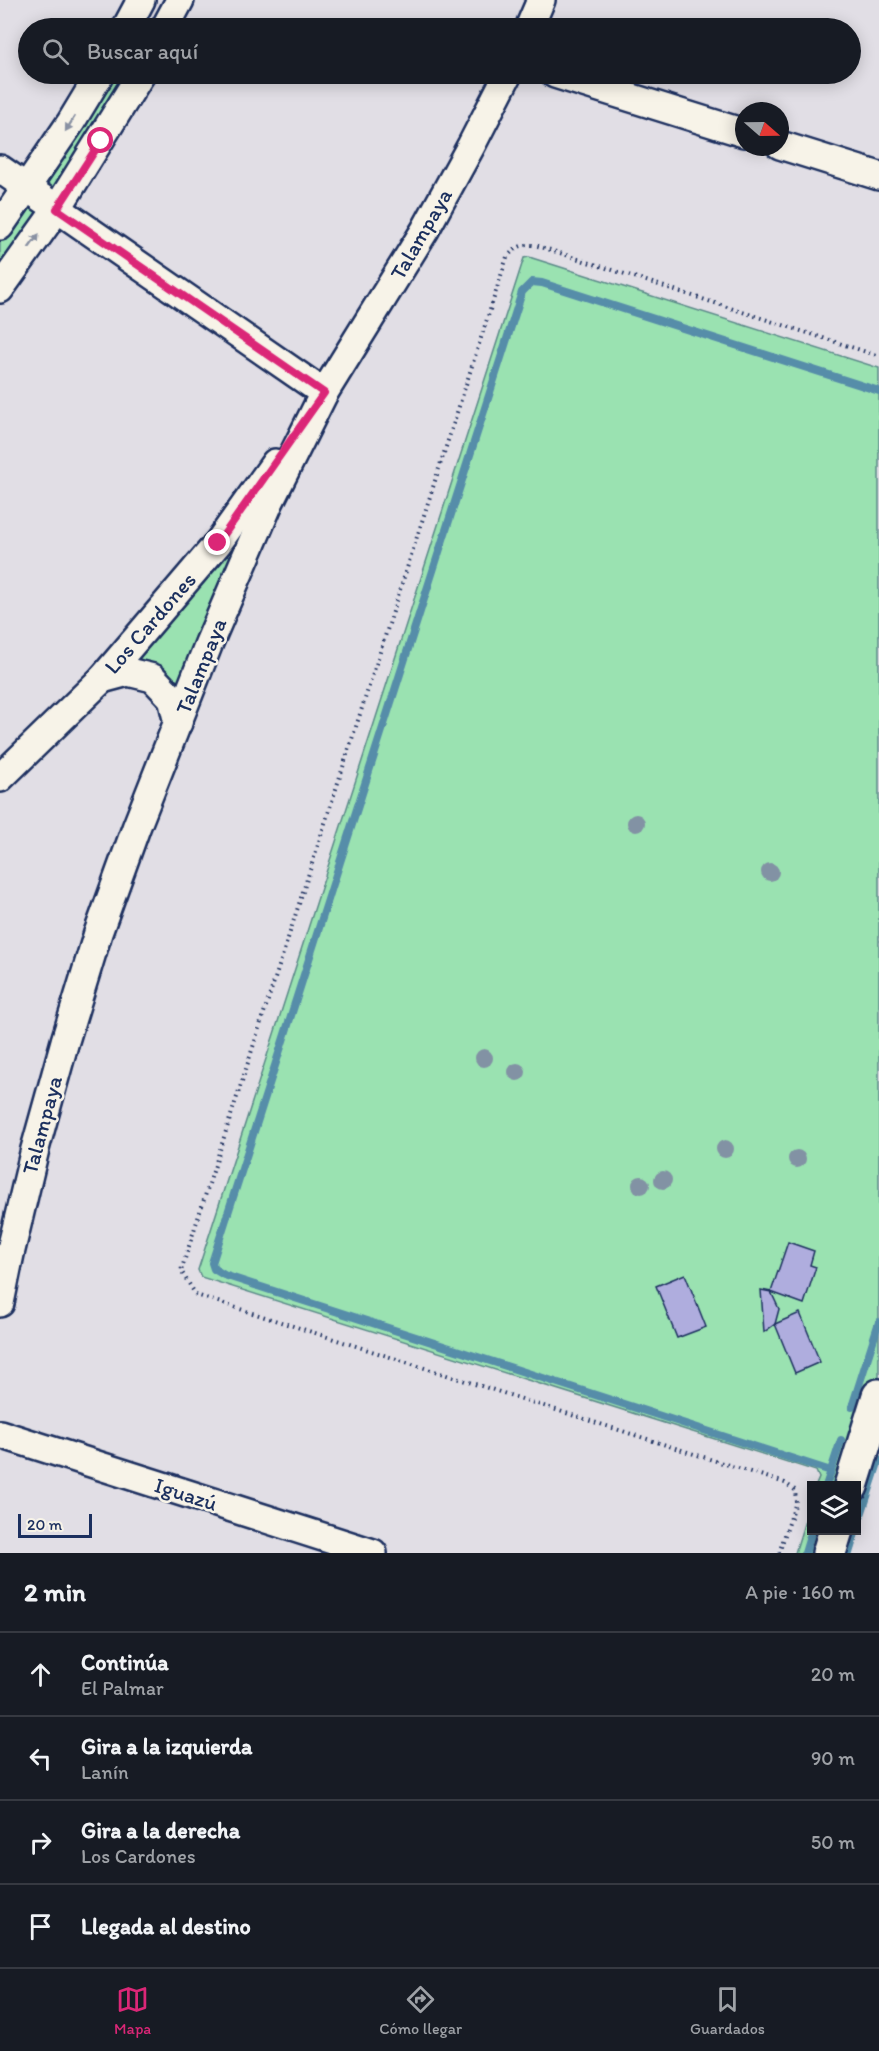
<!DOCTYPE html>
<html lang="es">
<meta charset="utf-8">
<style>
:root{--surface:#171b24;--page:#20242c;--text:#f1f3f6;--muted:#9ea1a6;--line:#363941;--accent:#db2777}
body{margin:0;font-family:Itim,sans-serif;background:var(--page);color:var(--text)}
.controls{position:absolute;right:18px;bottom:18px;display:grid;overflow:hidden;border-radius:0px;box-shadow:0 3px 15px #0003}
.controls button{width:54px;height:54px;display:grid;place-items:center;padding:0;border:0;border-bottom:2px solid var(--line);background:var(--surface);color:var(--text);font:30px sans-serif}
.compass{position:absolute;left:735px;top:102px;width:54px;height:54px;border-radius:50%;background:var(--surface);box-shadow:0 3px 15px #0003;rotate:110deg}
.scale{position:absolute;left:18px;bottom:15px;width:74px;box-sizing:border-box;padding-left:6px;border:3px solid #1b2f5e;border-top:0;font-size:16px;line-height:21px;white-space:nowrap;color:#1b2f5e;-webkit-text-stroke:4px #f7f3e8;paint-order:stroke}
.stop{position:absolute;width:18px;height:18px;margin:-14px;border:4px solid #db2777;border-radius:50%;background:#fff}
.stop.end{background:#db2777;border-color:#fff;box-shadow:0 2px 6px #0008}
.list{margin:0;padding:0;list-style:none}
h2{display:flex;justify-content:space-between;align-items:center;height:78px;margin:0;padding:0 24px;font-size:26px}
h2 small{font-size:20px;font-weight:400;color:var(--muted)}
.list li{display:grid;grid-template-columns:39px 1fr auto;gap:18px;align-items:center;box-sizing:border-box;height:84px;padding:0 24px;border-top:2px solid var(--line)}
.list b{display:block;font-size:22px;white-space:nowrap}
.list p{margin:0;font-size:20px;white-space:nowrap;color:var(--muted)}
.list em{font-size:20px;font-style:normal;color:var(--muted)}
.icon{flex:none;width:33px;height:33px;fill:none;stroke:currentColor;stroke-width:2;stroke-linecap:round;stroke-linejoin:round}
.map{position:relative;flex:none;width:879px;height:1553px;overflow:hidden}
.search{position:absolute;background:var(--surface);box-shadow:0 3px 15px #0003;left:18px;right:18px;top:18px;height:66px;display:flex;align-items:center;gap:15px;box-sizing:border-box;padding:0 21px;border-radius:33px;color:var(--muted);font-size:22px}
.sheet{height:414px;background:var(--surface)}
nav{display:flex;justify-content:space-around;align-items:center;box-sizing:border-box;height:84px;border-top:2px solid var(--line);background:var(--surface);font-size:16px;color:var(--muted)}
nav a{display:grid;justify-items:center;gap:3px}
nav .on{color:var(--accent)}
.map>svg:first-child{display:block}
.green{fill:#9ae2b1;stroke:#5a8888;stroke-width:1.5}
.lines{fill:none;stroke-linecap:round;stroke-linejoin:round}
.stream{stroke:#568da9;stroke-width:8}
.building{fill:#afadde;stroke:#1b2f5e;stroke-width:1.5}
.street-casing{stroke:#1b2f5e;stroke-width:32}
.secondary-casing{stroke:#1b2f5e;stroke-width:38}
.path{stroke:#1b2f5e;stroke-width:4;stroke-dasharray:1.5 4.5;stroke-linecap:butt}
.street{stroke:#f7f3e8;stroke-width:27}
.secondary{stroke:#f7f3e8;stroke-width:33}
.tree{fill:#8292a4}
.oneway{fill:#8991a3}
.route{stroke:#db2777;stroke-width:8}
.labels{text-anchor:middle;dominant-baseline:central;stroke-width:5;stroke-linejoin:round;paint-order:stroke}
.street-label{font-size:22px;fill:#1b2f5e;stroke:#f7f3e8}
</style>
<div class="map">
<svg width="879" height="1553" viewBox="0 0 879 1553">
<rect width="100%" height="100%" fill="#e1dee5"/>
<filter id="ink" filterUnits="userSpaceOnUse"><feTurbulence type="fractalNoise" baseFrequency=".0167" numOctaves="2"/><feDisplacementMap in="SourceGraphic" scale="12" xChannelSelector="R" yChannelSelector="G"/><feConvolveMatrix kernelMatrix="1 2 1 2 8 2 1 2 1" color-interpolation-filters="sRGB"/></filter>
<g filter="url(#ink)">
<g class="green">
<polygon points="100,74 141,74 0,289 0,226"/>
<polygon points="529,257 879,368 879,1396 851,1485 816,1485 819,1478 816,1471 201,1277 198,1270 524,258"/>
<polygon points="324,393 172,698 128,672"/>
<polygon points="811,1501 812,1530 836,1531 829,1553 795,1553"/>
</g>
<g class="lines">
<g class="stream">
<polyline points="852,1407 879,1322"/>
<polyline points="831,1471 224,1275 214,1269 212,1263 522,292 532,282 542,283 879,391"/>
<polyline points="826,1486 841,1440"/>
<polyline points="856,1530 879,1460"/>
<polyline points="805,1553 812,1530"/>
<polyline points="849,1553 856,1530"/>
</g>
</g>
<g class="building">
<polygon points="788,1242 814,1251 810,1265 816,1267 804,1304 771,1292"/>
<polygon points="685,1274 706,1327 677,1338 656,1286"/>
<polygon points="761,1290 771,1292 779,1309 775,1324 764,1332"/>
<polygon points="800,1313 820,1362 795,1373 775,1324"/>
</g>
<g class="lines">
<defs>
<g id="street">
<polyline points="126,28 141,0"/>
<polyline points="165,28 180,0"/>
<polyline points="529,28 541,0"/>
<polyline points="555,74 744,133"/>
<polyline points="780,145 879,176"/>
<polyline points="0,169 324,393"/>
<polyline points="0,226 71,122 100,74"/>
<polyline points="0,289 57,209 141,74"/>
<polyline points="102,679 128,672 153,678 172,698 178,723"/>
<polyline points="0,778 102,679 218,543 275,463"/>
<polyline points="0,1303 10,1254 35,1149 65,1041 98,933 136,828 209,643 270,501 324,393 425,230 471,146 508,74"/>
<polyline points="0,1434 373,1553"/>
</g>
<g id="secondary">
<polyline points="851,1486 879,1396"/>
<polyline points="829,1553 836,1530"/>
</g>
</defs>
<use href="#street" class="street-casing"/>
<use href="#secondary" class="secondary-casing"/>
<path class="path" d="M779,1553L796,1502L795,1490L785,1483L196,1295L181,1271L507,257C517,246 524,243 538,246L879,356"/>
<use href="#street" class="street"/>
<use href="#secondary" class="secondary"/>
</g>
<g class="tree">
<circle cx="636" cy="823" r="9"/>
<circle cx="770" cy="872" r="9"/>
<circle cx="484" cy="1058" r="9"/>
<circle cx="517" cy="1072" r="9"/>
<circle cx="725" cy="1149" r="9"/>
<circle cx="797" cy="1159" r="9"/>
<circle cx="663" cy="1180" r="9"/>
<circle cx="641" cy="1185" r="9"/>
</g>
<defs><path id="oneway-solid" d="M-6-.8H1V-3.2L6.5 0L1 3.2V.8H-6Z" transform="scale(1.5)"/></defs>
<g class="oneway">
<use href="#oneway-solid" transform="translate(70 124) rotate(122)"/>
<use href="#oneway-solid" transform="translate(34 241) rotate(-54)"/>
</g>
</g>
<g class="lines" filter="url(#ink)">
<polyline class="route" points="101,141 57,209 324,393 218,543"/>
</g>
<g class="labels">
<g class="street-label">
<text transform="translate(421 234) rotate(-60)">Talampaya</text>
<text transform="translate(150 623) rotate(-49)">Los Cardones</text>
<text transform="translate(201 666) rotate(-68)">Talampaya</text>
<text transform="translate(42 1125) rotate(-75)">Talampaya</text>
<text transform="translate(186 1494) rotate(18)">Iguazú</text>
</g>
</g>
</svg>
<div class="controls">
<button><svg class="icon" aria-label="layers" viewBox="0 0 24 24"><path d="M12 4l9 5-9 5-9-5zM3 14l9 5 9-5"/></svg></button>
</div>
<svg class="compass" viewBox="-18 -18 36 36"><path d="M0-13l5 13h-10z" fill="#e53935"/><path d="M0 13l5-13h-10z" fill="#9ea1a6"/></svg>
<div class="scale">20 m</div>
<div class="stop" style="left:101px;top:141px"></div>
<div class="stop end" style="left:218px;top:543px"></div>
<div class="search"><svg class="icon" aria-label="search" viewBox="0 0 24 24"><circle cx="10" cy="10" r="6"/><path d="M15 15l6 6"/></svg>Buscar aquí</div>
</div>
<section class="sheet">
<h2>2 min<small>A pie · 160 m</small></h2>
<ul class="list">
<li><svg class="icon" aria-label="ahead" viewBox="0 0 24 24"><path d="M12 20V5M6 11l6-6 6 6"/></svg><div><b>Continúa</b><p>El Palmar</p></div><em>20 m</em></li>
<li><svg class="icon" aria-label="left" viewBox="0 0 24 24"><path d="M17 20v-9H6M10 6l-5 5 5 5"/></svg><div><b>Gira a la izquierda</b><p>Lanín</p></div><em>90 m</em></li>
<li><svg class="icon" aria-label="right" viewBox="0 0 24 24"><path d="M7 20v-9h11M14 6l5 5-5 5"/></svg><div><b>Gira a la derecha</b><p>Los Cardones</p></div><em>50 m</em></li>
<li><svg class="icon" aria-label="arrive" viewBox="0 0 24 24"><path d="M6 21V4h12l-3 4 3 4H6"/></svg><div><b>Llegada al destino</b></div></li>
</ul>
</section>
<nav>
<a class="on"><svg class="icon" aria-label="map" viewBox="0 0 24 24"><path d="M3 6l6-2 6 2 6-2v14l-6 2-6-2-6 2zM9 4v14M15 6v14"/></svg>Mapa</a>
<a><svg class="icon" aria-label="directions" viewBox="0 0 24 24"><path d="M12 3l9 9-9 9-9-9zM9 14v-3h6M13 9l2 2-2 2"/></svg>Cómo llegar</a>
<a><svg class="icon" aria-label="saved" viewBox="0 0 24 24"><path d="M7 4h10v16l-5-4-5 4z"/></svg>Guardados</a>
</nav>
